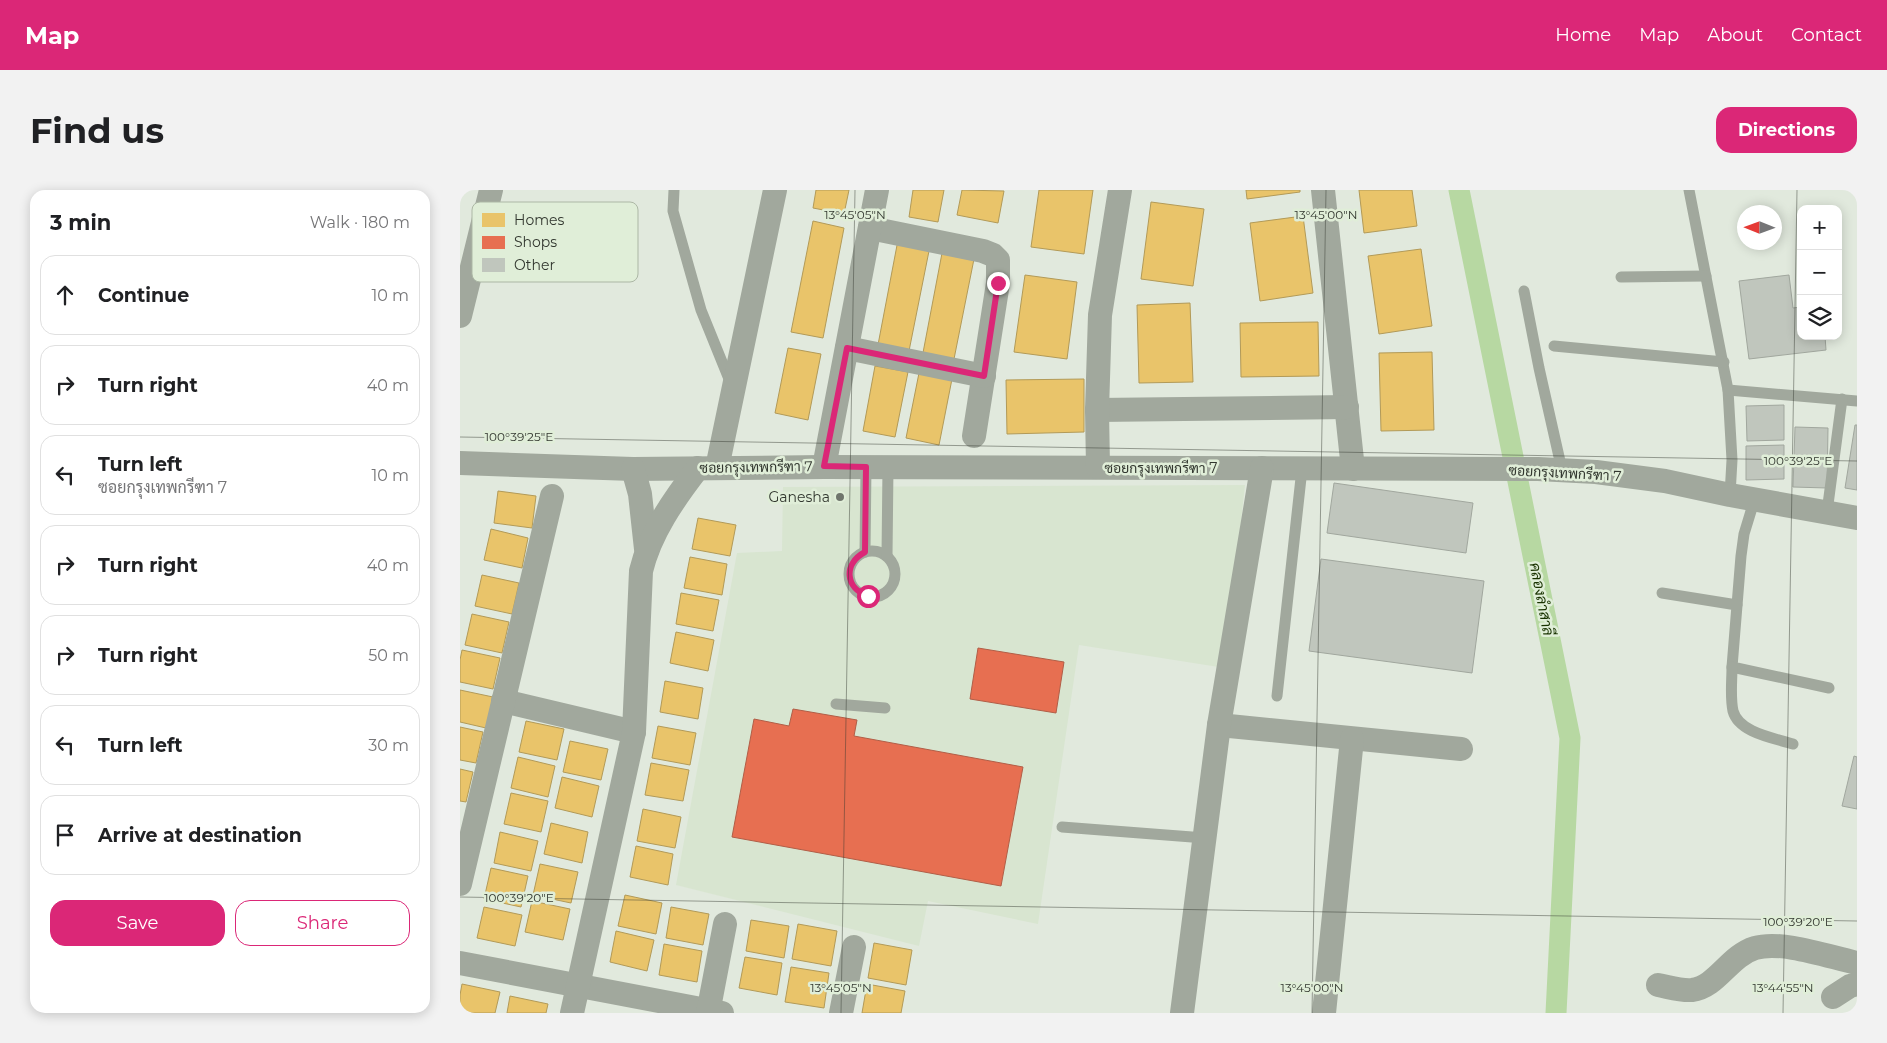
<!DOCTYPE html>
<meta charset="utf-8">
<style>
:root{--surface:#fff;--page:#f2f2f2;--text:#202124;--muted:#757577;--line:#e0e0e0;--accent:#db2777}
body{margin:0;font-family:Montserrat,Sarabun,sans-serif;background:var(--page);color:var(--text)}
.controls{position:absolute;right:15px;top:15px;display:grid;overflow:hidden;border-radius:10px;box-shadow:0 2px 12px #0003}
.controls button{width:45px;height:45px;display:grid;place-items:center;padding:0;border:0;border-bottom:1px solid var(--line);background:var(--surface);color:var(--text);font:25px sans-serif}
.compass{position:absolute;left:1277px;top:15px;width:45px;height:45px;border-radius:50%;background:var(--surface);box-shadow:0 2px 12px #0003;rotate:271deg}
.stop{position:absolute;width:15px;height:15px;margin:-11px;border:4px solid #db2777;border-radius:50%;background:#fff}
.stop.end{background:#db2777;border-color:#fff;box-shadow:0 1px 5px #0008}
.list{margin:0;padding:0;list-style:none}
h2{display:flex;justify-content:space-between;align-items:center;height:65px;margin:0;padding:0 20px;font-size:21px}
h2 small{font-size:16px;font-weight:400;color:var(--muted)}
.list li{display:grid;grid-template-columns:32px 1fr auto;gap:15px;align-items:center;box-sizing:border-box;height:80px;margin:0 10px 10px;padding:0 10px;border:1px solid var(--line);border-radius:15px}
.list b{display:block;font-size:19px;white-space:nowrap}
.list p{margin:0;font-size:16px;white-space:nowrap;color:var(--muted)}
.list em{font-size:16px;font-style:normal;color:var(--muted)}
.actions{display:flex;gap:10px;padding:15px 20px}
.actions a{flex:1;padding:11px 0;border:1px solid var(--accent);border-radius:15px;text-align:center;font-size:18px;color:var(--accent)}
.actions .main{background:var(--accent);color:#fff}
.icon{flex:none;width:28px;height:28px;fill:none;stroke:currentColor;stroke-width:2;stroke-linecap:round;stroke-linejoin:round}
.map{position:relative;flex:none;width:1397px;height:823px;overflow:hidden;border-radius:15px}
header{display:flex;align-items:center;gap:30px;box-sizing:border-box;height:70px;padding:0 25px;background:var(--accent);color:#fff}
header strong{font-size:24px}
nav{display:flex;gap:28px;margin-inline-start:auto;font-size:18px}
.intro{display:flex;align-items:center;justify-content:space-between;box-sizing:border-box;height:120px;padding:0 30px}
h1{margin:0;font-size:35px}
.button{padding:12px 22px;border-radius:15px;background:var(--accent);color:#fff;font-size:18px;font-weight:700}
main{display:flex;gap:30px;padding:0 30px}
aside{flex:1;background:var(--surface);border-radius:15px;box-shadow:0 2px 12px #0003}
.map>svg:first-child{display:block}
.built{fill:#d8e5d0}
.homes{fill:#e9c46a;stroke:#b29a58}
.shops{fill:#e76f51;stroke:#b15e47}
.lines{fill:none;stroke-linecap:round;stroke-linejoin:round}
.canal{stroke:#b7d8a2;stroke-width:21}
.building{fill:#c0c6bd;stroke:#a1a79e}
.service{stroke:#a1a89d;stroke-width:11}
.minor{stroke:#a1a89d;stroke-width:24}
.route{stroke:#db2777;stroke-width:6}
.ticks{fill:none;stroke:#32372f;stroke-width:1;stroke-opacity:0.45}
.poi-dot{fill:#6f756c;stroke:#e0eed8;stroke-width:2}
.labels{text-anchor:middle;dominant-baseline:central;stroke-width:5;stroke-linejoin:round;paint-order:stroke}
.street-label{font-size:14px;fill:#32372f;stroke:#e0eed8}
.poi-label{font-size:14px;fill:#32372f;stroke:#e0eed8;text-anchor:end}
.water-label{font-size:15px;font-style:italic;fill:#193300;stroke:#e0eed8}
.key{fill:#e0eed8;stroke:#acb7a5;stroke-width:1}
.key-label{font-size:14px;fill:#32372f}
.ticks-label{font-size:12px;text-anchor:middle;fill:#32372f;stroke:#e0eed8;stroke-width:5;stroke-linejoin:round;paint-order:stroke}
</style>
<header>
<strong>Map</strong>
<nav><a>Home</a><a>Map</a><a>About</a><a>Contact</a></nav>
</header>
<div class="intro"><h1>Find us</h1><a class="button">Directions</a></div>
<main>
<aside>
<h2>3 min<small>Walk · 180 m</small></h2>
<ul class="list">
<li><svg class="icon" aria-label="ahead" viewBox="0 0 24 24"><path d="M12 20V5M6 11l6-6 6 6"/></svg><div><b>Continue</b></div><em>10 m</em></li>
<li><svg class="icon" aria-label="right" viewBox="0 0 24 24"><path d="M7 20v-9h11M14 6l5 5-5 5"/></svg><div><b>Turn right</b></div><em>40 m</em></li>
<li><svg class="icon" aria-label="left" viewBox="0 0 24 24"><path d="M17 20v-9H6M10 6l-5 5 5 5"/></svg><div><b>Turn left</b><p>ซอยกรุงเทพกรีฑา 7</p></div><em>10 m</em></li>
<li><svg class="icon" aria-label="right" viewBox="0 0 24 24"><path d="M7 20v-9h11M14 6l5 5-5 5"/></svg><div><b>Turn right</b></div><em>40 m</em></li>
<li><svg class="icon" aria-label="right" viewBox="0 0 24 24"><path d="M7 20v-9h11M14 6l5 5-5 5"/></svg><div><b>Turn right</b></div><em>50 m</em></li>
<li><svg class="icon" aria-label="left" viewBox="0 0 24 24"><path d="M17 20v-9H6M10 6l-5 5 5 5"/></svg><div><b>Turn left</b></div><em>30 m</em></li>
<li><svg class="icon" aria-label="arrive" viewBox="0 0 24 24"><path d="M6 21V4h12l-3 4 3 4H6"/></svg><div><b>Arrive at destination</b></div></li>
</ul>
<div class="actions"><a class="main">Save</a><a>Share</a></div>
</aside>
<div class="map">
<svg width="1397" height="823" viewBox="0 0 1397 823">
<rect width="100%" height="100%" fill="#e1e9dd"/>
<polygon class="built" points="785,295 765,478 619,455 578,734 468,711 459,756 216,695 277,363 322,361 323,297"/>
<g class="homes">
<polygon points="356,0 389,0 384,24 353,18"/>
<polygon points="453,0 484,0 478,32 449,27"/>
<polygon points="502,0 544,1 538,33 497,25"/>
<polygon points="579,0 633,0 624,64 571,57"/>
<polygon points="786,0 840,0 840,2 787,9"/>
<polygon points="899,0 952,0 957,36 904,43"/>
<polygon points="691,12 744,19 733,96 681,89"/>
<polygon points="843,26 853,103 800,111 790,33"/>
<polygon points="353,31 384,38 363,148 331,142"/>
<polygon points="438,50 470,56 448,166 417,160"/>
<polygon points="483,58 515,64 493,174 462,168"/>
<polygon points="961,59 972,136 919,144 908,66"/>
<polygon points="565,85 617,92 607,169 554,162"/>
<polygon points="730,113 733,192 679,193 677,115"/>
<polygon points="858,132 859,186 781,187 780,133"/>
<polygon points="328,158 361,164 348,230 315,223"/>
<polygon points="972,162 974,240 921,241 919,163"/>
<polygon points="415,176 448,182 435,247 403,241"/>
<polygon points="459,183 492,189 479,255 446,248"/>
<polygon points="624,189 624,242 547,244 546,190"/>
<polygon points="38,301 76,306 72,338 34,333"/>
<polygon points="238,328 276,335 270,366 232,359"/>
<polygon points="31,339 68,348 62,378 24,370"/>
<polygon points="230,367 267,374 262,405 224,398"/>
<polygon points="22,385 59,393 52,424 15,416"/>
<polygon points="221,403 259,410 253,441 216,434"/>
<polygon points="12,424 49,432 42,463 5,455"/>
<polygon points="216,442 254,450 248,481 210,473"/>
<polygon points="2,460 40,468 33,499 0,492 0,470"/>
<polygon points="205,491 243,498 238,529 200,522"/>
<polygon points="0,500 33,507 26,538 0,532"/>
<polygon points="66,531 104,539 97,570 59,562"/>
<polygon points="198,536 236,543 230,575 192,568"/>
<polygon points="0,537 23,542 16,573 0,570"/>
<polygon points="110,551 148,559 141,590 103,582"/>
<polygon points="58,567 95,576 88,607 51,598"/>
<polygon points="191,573 229,580 223,611 185,605"/>
<polygon points="0,579 13,582 6,612 0,611"/>
<polygon points="102,587 139,596 132,627 95,618"/>
<polygon points="51,603 88,611 81,642 44,634"/>
<polygon points="183,619 221,627 215,658 177,651"/>
<polygon points="91,633 128,642 122,673 84,664"/>
<polygon points="40,642 78,651 71,681 34,673"/>
<polygon points="176,656 213,664 208,695 170,687"/>
<polygon points="80,674 118,682 111,713 73,705"/>
<polygon points="31,678 68,686 61,717 24,709"/>
<polygon points="165,705 202,713 196,744 158,736"/>
<polygon points="72,711 110,719 103,750 65,742"/>
<polygon points="24,717 62,725 55,756 17,748"/>
<polygon points="211,717 249,724 243,755 206,748"/>
<polygon points="291,730 329,736 324,768 286,761"/>
<polygon points="338,734 377,741 371,776 332,769"/>
<polygon points="156,741 194,750 187,781 150,772"/>
<polygon points="414,753 452,760 446,795 408,788"/>
<polygon points="204,754 242,761 237,792 199,785"/>
<polygon points="285,767 322,773 317,805 279,798"/>
<polygon points="331,777 369,783 364,818 325,812"/>
<polygon points="2,794 40,802 35,823 0,823 0,805"/>
<polygon points="407,794 445,801 441,823 402,823"/>
<polygon points="50,806 88,814 86,823 47,823"/>
</g>
<g class="shops">
<polygon points="518,458 604,472 596,523 510,509"/>
<polygon points="333,519 397,530 394,546 563,577 541,696 272,647 294,529 329,536"/>
</g>
<g class="lines">
<polyline class="canal" points="999,0 1110,548 1096,823"/>
</g>
<g class="building">
<polygon points="1329,85 1333,118 1341,117 1341,146 1365,146 1366,160 1289,169 1279,91"/>
<polygon points="1324,215 1324,250 1287,251 1286,216"/>
<polygon points="1395,235 1397,235 1397,300 1385,298"/>
<polygon points="1335,237 1368,238 1367,298 1333,297"/>
<polygon points="1324,255 1324,289 1286,290 1286,256"/>
<polygon points="874,293 1013,313 1006,363 867,343"/>
<polygon points="861,369 1024,391 1012,483 849,461"/>
<polygon points="1394,566 1397,567 1397,619 1382,616"/>
</g>
<g class="lines">
<g class="service">
<polyline points="214,0 213,21 241,120 271,194"/>
<polyline points="1229,0 1268,200 1272,270 1270,305"/>
<polyline points="1161,87 1246,86"/>
<polyline points="1064,101 1079,178 1102,280"/>
<polyline points="1094,156 1264,172"/>
<polyline points="1268,200 1397,211"/>
<polyline points="1295,308 1284,344 1281,366 1272,477 1369,498"/>
<polyline points="1367,322 1382,209"/>
<circle cx="412" cy="384" r="23"/>
<polyline points="405,362 406,277"/>
<polyline points="427,366 428,277"/>
<polyline points="1202,403 1277,415"/>
<path d="M1272,477C1272,491 1270,507 1273,521C1279,543 1314,548 1333,554"/>
<polyline points="817,506 842,279"/>
<polyline points="376,514 425,518"/>
<polyline points="602,637 745,648"/>
</g>
<g class="minor">
<polyline points="863,0 893,279"/>
<polyline points="410,38 523,61 533,65 538,70 538,93 514,246"/>
<polyline points="0,126 31,0"/>
<polyline points="387,158 524,186"/>
<polyline points="637,220 887,217"/>
<polyline points="0,273 173,279 364,277 1078,279 1136,282 1205,291 1270,305 1397,328"/>
<polyline points="364,277 417,0"/>
<polyline points="638,277 637,220 640,125 660,0"/>
<polyline points="257,278 315,0"/>
<polyline points="173,279 180,304 186,359"/>
<polyline points="43,511 174,542"/>
<polyline points="759,535 1001,559"/>
<polyline points="0,694 92,306"/>
<polyline points="0,773 262,823"/>
<path d="M1198,795C1209,797 1221,801 1232,800C1257,797 1269,766 1295,758C1322,750 1369,767 1397,773"/>
<polyline points="1373,807 1390,796 1397,794"/>
<path d="M112,823L174,542L181,381C190,343 214,309 238,278"/>
<polyline points="248,823 265,734"/>
<polyline points="381,823 394,757"/>
<polyline points="722,823 759,535 802,278"/>
<polyline points="864,823 892,549"/>
</g>
</g>
<g class="lines">
<path class="route" d="M408,406C385,398 383,374 405,362L406,277L364,276L387,158L524,186L538,93"/>
</g>
<path class="ticks" d="M0,247L1397,271M0,707L1397,731M381,823L395,0M852,823L866,0M1323,823L1337,0"/>
<circle class="poi-dot" cx="380" cy="307" r="5"/>
<g class="labels">
<g class="street-label">
<text transform="translate(296 277) rotate(-1)">ซอยกรุงเทพกรีฑา 7</text>
<text x="701" y="278">ซอยกรุงเทพกรีฑา 7</text>
<text transform="translate(1105 283) rotate(3)">ซอยกรุงเทพกรีฑา 7</text>
</g>
<g class="poi-label">
<text x="370" y="307">Ganesha</text>
</g>
<g class="water-label">
<text transform="translate(1082 409) rotate(79)">คลองลำสาลี</text>
</g>
</g>
<rect x="12" y="12" width="166" height="80" rx="8" class="key"/>
<rect x="22" y="23" width="23" height="14" fill="#e9c46a"/>
<rect x="22" y="46" width="23" height="13" fill="#e76f51"/>
<rect x="22" y="68" width="23" height="14" fill="#c0c6bd"/>
<g class="key-label">
<text x="54" y="35">Homes</text>
<text x="54" y="57">Shops</text>
<text x="54" y="80">Other</text>
</g>
<g class="ticks-label">
<text x="395" y="29">13°45'05"N</text>
<text x="866" y="29">13°45'00"N</text>
<text x="59" y="251">100°39'25"E</text>
<text x="1338" y="275">100°39'25"E</text>
<text x="59" y="712">100°39'20"E</text>
<text x="1338" y="736">100°39'20"E</text>
<text x="381" y="802">13°45'05"N</text>
<text x="852" y="802">13°45'00"N</text>
<text x="1323" y="802">13°44'55"N</text>
</g>
</svg>
<div class="controls">
<button>+</button>
<button>−</button>
<button><svg class="icon" aria-label="layers" viewBox="0 0 24 24"><path d="M12 4l9 5-9 5-9-5zM3 14l9 5 9-5"/></svg></button>
</div>
<svg class="compass" viewBox="-18 -18 36 36"><path d="M0-13l5 13h-10z" fill="#e53935"/><path d="M0 13l5-13h-10z" fill="#757577"/></svg>
<div class="stop" style="left:408px;top:406px"></div>
<div class="stop end" style="left:538px;top:93px"></div>
</div>
</main>
